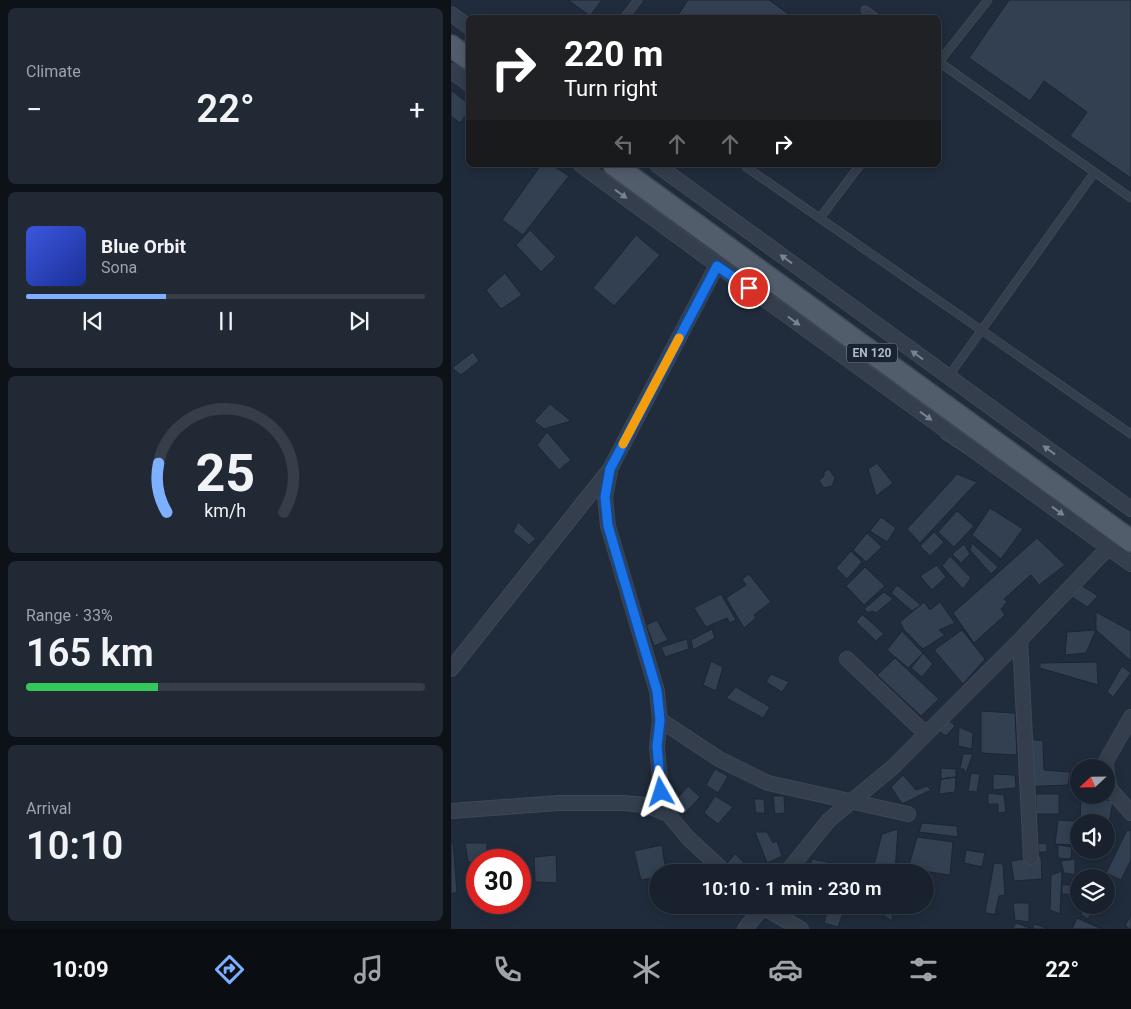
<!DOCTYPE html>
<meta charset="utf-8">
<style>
body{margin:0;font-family:Roboto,sans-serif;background:#212935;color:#f1f3f6;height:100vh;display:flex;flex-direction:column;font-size:19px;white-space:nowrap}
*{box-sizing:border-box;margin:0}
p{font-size:16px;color:#9fa3aa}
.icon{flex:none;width:28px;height:28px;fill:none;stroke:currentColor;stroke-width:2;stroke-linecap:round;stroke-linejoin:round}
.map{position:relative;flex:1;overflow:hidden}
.details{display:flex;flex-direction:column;gap:8px;padding:8px;background:#0d1219;width:451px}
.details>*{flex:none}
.guide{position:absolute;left:15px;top:15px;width:475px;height:152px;border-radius:8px;box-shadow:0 2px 12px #0003,0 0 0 1px #363e49;background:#202124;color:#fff;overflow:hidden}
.needle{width:32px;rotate:248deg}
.tools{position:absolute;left:619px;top:759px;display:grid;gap:10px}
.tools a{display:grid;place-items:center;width:45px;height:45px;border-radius:50%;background:#18212d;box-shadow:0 2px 12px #0003,0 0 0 1px #363e49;font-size:25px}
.speed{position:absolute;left:15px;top:849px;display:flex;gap:10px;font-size:25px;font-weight:700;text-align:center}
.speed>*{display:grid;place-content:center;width:65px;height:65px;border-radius:50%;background:#18212d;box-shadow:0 2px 12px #0003,0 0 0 1px #363e49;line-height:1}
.speed .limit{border:8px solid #d22;background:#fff;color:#111}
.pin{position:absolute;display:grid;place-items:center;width:42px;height:42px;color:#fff;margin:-21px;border:2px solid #fff;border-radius:50%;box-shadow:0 1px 5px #0007}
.me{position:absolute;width:55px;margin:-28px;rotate:354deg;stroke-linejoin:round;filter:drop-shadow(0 0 4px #0008)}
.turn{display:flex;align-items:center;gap:18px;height:105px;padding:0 15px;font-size:22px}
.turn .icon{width:65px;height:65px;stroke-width:2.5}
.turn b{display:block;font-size:35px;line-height:42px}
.lanes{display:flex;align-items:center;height:48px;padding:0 15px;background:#0003;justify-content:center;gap:25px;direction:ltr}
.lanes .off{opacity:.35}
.big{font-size:38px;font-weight:600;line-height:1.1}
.details .tile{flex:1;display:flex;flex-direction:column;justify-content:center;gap:8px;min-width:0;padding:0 18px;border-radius:8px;background:#212935}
.details .dial{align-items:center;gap:0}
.dial svg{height:130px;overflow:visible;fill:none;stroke:#363e49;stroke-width:7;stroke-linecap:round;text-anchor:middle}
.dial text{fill:#f1f3f6;stroke:none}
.song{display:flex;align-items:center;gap:15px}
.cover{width:60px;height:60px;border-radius:8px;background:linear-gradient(135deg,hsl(230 70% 55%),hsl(230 70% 35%))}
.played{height:5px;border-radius:2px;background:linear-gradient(90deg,#7db0ff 35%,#363e49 35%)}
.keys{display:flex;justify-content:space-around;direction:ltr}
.heat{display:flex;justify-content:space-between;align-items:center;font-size:28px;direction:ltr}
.charge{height:8px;border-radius:4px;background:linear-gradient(90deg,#34c759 33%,#363e49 0)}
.trip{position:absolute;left:198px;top:864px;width:285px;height:50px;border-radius:25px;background:#18212d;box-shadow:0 2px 12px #0003,0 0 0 1px #363e49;font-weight:600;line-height:50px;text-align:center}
.dock{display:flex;height:80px;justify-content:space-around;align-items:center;background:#0a0d12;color:#9fa3aa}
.dock .icon{width:35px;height:35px}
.dock .current{color:#7db0ff}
.dock b{font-size:22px;color:#f1f3f6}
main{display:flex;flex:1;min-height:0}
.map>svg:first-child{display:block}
.building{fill:#324052;stroke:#1c2532}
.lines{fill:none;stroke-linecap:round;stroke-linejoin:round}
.lane-casing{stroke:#3e4755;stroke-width:9}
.street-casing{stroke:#3e4755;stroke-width:16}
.primary-casing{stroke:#3e4755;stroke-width:24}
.lane{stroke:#343e4c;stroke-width:7}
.street{stroke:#343e4c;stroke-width:14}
.primary{stroke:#525d6c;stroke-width:21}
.oneway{fill:#788290}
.route-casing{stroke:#114b97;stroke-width:12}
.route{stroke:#1a73e8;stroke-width:9}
.slow{stroke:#f59e0b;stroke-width:9}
.labels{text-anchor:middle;stroke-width:5;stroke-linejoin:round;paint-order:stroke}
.shield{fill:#1a2330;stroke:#828c9a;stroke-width:1}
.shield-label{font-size:12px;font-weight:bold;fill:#afb9c8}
</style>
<main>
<section class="details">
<div class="tile"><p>Climate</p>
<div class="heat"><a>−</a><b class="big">22°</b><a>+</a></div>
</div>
<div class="tile">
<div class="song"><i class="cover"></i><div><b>Blue Orbit</b><p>Sona</p></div></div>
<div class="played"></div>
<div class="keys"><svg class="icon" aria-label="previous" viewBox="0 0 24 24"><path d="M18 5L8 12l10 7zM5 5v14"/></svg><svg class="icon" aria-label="pause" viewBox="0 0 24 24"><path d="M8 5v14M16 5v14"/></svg><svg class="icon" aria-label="next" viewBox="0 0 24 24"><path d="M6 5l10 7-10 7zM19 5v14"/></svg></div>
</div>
<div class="tile dial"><svg viewBox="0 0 100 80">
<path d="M14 69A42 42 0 1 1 86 69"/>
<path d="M14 69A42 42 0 0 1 9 39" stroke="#7db0ff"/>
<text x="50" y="56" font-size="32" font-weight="700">25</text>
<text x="50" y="72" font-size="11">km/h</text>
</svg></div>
<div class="tile"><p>Range · 33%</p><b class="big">165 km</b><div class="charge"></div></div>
<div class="tile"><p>Arrival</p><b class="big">10:10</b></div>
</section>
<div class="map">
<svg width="680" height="929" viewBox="0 0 680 929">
<rect width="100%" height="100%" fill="#202c3c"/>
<path class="building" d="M 117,0 L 151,0 L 139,16 Z
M 237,0 L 318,0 L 343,18 L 225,18 Z
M 558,0 L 680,0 L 680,178 L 619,136 L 636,112 L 593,81 L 579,101 L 518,58 Z
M 0,90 L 18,104 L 18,111 L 9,123 L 0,116 Z
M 90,165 L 101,165 L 118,176 L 72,235 L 51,220 Z
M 79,230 L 105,257 L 90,272 L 65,245 Z
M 185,235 L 209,255 L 163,306 L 142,288 Z
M 54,273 L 71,295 L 50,309 L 35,290 Z
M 22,352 L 28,361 L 10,375 L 1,368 Z
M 99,404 L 120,421 L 93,429 L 83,421 Z
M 96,432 L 120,460 L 108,470 L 86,445 Z
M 492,432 L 520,451 L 514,455 L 488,438 Z
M 426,463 L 442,483 L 425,496 L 417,469 Z
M 378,469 L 384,478 L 381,486 L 373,488 L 368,481 L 373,476 L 373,472 Z
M 506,474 L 526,482 L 469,543 L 456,529 Z
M 539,508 L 572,529 L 550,559 L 521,535 Z
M 506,511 L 523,526 L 503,547 L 487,532 Z
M 430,517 L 445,528 L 436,542 L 419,531 Z
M 67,522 L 85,539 L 78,545 L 62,532 Z
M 483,532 L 493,542 L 479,556 L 469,546 Z
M 416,533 L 431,547 L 415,562 L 402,550 Z
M 586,538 L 614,565 L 588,585 L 580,575 L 553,599 L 556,602 L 550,609 L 554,615 L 523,643 L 502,613 Z
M 521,543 L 547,567 L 540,574 L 519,550 Z
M 513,544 L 519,554 L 510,563 L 501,554 Z
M 400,551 L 411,562 L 396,579 L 385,568 Z
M 499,556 L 520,578 L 512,589 L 491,566 Z
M 486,565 L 495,577 L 481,590 L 469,576 Z
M 414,567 L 434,586 L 413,605 L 395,586 Z
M 298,574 L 320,602 L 303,615 L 305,618 L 293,628 L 275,598 L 295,585 L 291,579 Z
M 446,585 L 470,605 L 461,611 L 440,593 Z
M 630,585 L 647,596 L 636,607 L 621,597 Z
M 433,592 L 442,599 L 425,613 L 421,611 L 417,613 L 413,609 Z
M 270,594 L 285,620 L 279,623 L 276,618 L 255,627 L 243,608 Z
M 473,602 L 479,610 L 489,602 L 504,623 L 488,630 L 494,635 L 472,649 L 453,630 L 449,622 Z
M 645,612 L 680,631 L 680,661 L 645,630 Z
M 411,614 L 433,634 L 425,641 L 405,622 Z
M 206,620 L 217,640 L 203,646 L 195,625 Z
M 261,629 L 264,638 L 242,650 L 240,640 Z
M 511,630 L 534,659 L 512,684 L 483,650 Z
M 645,630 L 635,653 L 614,655 L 616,632 Z
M 451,631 L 472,653 L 457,668 L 436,650 Z
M 236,639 L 238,649 L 214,657 L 210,647 Z
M 472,653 L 482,664 L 471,677 L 460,668 Z
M 444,658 L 488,699 L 470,716 L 426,675 Z
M 260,661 L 272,667 L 265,691 L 252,685 Z
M 646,662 L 647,685 L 589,668 L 589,663 Z
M 671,666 L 680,673 L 662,697 L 656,692 Z
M 320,674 L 338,682 L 331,692 L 315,682 Z
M 285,687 L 319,707 L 312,718 L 275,698 Z
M 530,711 L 564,713 L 566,755 L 530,753 Z
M 498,720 L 504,726 L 495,736 L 488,731 Z
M 508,727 L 522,733 L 521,749 L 507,746 Z
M 571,738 L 592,741 L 593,770 L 619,772 L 617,785 L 570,787 Z
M 512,754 L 522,754 L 514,775 L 513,769 L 509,769 Z
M 490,768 L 505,769 L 505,777 L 490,779 Z
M 264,769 L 277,776 L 267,793 L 255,785 Z
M 520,773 L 529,774 L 526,792 L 517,791 Z
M 542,774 L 564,775 L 565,788 L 542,790 Z
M 452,775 L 465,790 L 476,786 L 480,790 L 451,804 L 440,787 Z
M 505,777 L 504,792 L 488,794 L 490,779 Z
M 237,786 L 249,797 L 234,813 L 222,803 Z
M 537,793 L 553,795 L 555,812 L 547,813 L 547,804 L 537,804 Z
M 585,794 L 608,794 L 608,814 L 585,814 Z
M 630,795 L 639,795 L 644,798 L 662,801 L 656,834 L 655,822 L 629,822 Z
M 264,796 L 282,807 L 267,824 L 253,813 Z
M 322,796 L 333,796 L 334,813 L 324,814 Z
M 303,799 L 313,799 L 314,813 L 305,813 Z
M 607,820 L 624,821 L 623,845 L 604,844 Z
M 471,823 L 506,826 L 507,837 L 468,832 Z
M 447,829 L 444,872 L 421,872 L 431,834 Z
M 676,830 L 680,831 L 680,860 L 670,880 L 655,873 Z
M 304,832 L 316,832 L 322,843 L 326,841 L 331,856 L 316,863 Z
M 466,837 L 502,842 L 499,875 L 457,869 Z
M 0,842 L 2,842 L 6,892 L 0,894 Z
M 14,843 L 36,843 L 36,860 L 26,860 L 26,863 L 17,862 Z
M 587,843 L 596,844 L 596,852 L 588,852 Z
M 211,845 L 215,872 L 206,872 L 206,877 L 190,880 L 183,851 Z
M 607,845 L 621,847 L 620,859 L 607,858 Z
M 515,850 L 534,853 L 531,867 L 513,863 Z
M 284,854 L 301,871 L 286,872 L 276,863 Z
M 105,855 L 106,883 L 84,882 L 83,857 Z
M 590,856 L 591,879 L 563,881 L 560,861 Z
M 361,859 L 396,866 L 393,872 L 356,872 Z
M 624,859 L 624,875 L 613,873 L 610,861 Z
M 543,863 L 552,864 L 554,895 L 548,896 L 544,914 L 548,915 L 534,913 Z
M 611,871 L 609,914 L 599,910 L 600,875 Z
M 611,885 L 626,885 L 623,895 L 611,894 Z
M 562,903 L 578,903 L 578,922 L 564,920 Z
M 328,905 L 345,905 L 344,910 Z
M 378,905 L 395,905 L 387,927 L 373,923 Z
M 418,905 L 442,905 L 441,921 Z
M 632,905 L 645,905 L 637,919 L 630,915 Z
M 680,915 L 680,929 L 679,929 L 674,926 Z
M 626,918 L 651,929 L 621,929 Z
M 565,923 L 580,928 L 561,929 Z
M 583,924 L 598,929 L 582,929 Z"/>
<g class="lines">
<g class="lane-casing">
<path id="lane" d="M 414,10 L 425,18
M 173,18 L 187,0
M 488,62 L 680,198
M 488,62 L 537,0
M 295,167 L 680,434
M 369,218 L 409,165
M 497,377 L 643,173"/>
</g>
<g class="street-casing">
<path id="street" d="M 0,14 L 18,27
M 0,71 L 18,84
M 130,165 L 266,265 L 680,564
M 206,165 L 680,509
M 159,472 L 154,497 L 157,526 L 206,691 L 209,720 L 206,746 L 210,792 L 217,814 L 237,838 L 274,872
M 569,640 L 580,857
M 396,659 L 475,734
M 0,669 L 159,469 L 266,265
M 209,720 L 268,759 L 317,783 L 457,814
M 655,768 L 654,763 L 680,717
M 655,768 L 659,789 L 680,813
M 0,811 L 108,803 L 173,803 L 195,805 L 217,814
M 336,872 L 378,820 L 442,767 L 569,640 L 657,548
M 308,905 L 350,929
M 294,929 L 313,905"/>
</g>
<g class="primary-casing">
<path id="primary" d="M 0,46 L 18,59
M 163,165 L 680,541"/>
</g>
<use href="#lane" class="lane"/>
<use href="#street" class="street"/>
<use href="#primary" class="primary"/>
</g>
<defs><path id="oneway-solid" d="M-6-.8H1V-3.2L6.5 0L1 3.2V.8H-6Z" transform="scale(1.25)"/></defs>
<g class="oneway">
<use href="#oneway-solid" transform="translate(170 194) rotate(36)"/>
<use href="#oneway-solid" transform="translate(335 259) rotate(-144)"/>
<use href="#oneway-solid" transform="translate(343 321) rotate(36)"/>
<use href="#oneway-solid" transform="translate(466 355) rotate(-144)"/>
<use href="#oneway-solid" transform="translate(475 416) rotate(36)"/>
<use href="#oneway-solid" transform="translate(598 450) rotate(-144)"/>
<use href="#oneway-solid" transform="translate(607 511) rotate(36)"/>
</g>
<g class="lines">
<g class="route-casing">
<path id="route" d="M 210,792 L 206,746 L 209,720 L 206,691 L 157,526 L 154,497 L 159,469 L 266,266 L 298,288"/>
</g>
<use href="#route" class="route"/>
<path class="slow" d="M 172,444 L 228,338"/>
</g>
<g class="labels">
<rect class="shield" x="396" y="343.5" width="50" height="19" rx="4"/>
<g class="shield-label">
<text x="421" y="357">EN 120</text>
</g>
</g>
</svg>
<div class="tools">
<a><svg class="needle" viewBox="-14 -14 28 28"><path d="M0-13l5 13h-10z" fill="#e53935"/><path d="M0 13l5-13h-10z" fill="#9fa3aa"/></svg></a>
<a><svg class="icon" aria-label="sound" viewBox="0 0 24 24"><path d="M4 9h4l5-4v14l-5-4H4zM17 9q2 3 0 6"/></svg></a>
<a><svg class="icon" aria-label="layers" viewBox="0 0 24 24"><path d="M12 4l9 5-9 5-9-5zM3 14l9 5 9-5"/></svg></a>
</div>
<div class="speed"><div class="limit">30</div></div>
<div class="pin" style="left:298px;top:288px;background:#d93025"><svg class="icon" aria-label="arrive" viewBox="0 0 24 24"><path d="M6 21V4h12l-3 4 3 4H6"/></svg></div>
<svg class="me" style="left:210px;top:792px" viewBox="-20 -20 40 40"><path d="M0-17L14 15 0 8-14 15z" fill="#1a73e8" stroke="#fff" stroke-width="4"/></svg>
<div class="trip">10:10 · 1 min · 230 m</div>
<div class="guide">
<div class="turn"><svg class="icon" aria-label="right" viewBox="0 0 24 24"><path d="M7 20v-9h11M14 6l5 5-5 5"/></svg><div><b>220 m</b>Turn right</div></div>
<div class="lanes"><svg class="icon off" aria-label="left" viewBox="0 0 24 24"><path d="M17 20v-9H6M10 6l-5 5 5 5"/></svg><svg class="icon off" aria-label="ahead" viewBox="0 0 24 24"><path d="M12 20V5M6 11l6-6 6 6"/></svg><svg class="icon off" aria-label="ahead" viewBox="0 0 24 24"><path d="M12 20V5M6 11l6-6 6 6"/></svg><svg class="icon" aria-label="right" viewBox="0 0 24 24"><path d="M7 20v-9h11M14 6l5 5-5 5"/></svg></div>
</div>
</div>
</main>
<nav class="dock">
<b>10:09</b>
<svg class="icon current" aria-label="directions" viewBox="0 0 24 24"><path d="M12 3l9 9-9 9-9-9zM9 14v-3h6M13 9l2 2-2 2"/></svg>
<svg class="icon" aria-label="music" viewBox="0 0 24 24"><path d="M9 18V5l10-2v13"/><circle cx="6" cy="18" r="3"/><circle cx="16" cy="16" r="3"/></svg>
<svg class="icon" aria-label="phone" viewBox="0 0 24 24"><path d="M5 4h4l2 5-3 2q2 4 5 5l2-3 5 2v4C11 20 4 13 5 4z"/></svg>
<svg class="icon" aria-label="climate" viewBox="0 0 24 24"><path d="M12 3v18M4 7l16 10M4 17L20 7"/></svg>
<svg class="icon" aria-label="car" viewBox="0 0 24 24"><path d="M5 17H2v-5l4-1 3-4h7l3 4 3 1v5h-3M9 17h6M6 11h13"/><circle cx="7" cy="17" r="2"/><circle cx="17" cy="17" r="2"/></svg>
<svg class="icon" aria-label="filters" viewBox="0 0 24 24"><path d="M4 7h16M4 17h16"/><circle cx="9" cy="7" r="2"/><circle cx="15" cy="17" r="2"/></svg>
<b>22°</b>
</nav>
